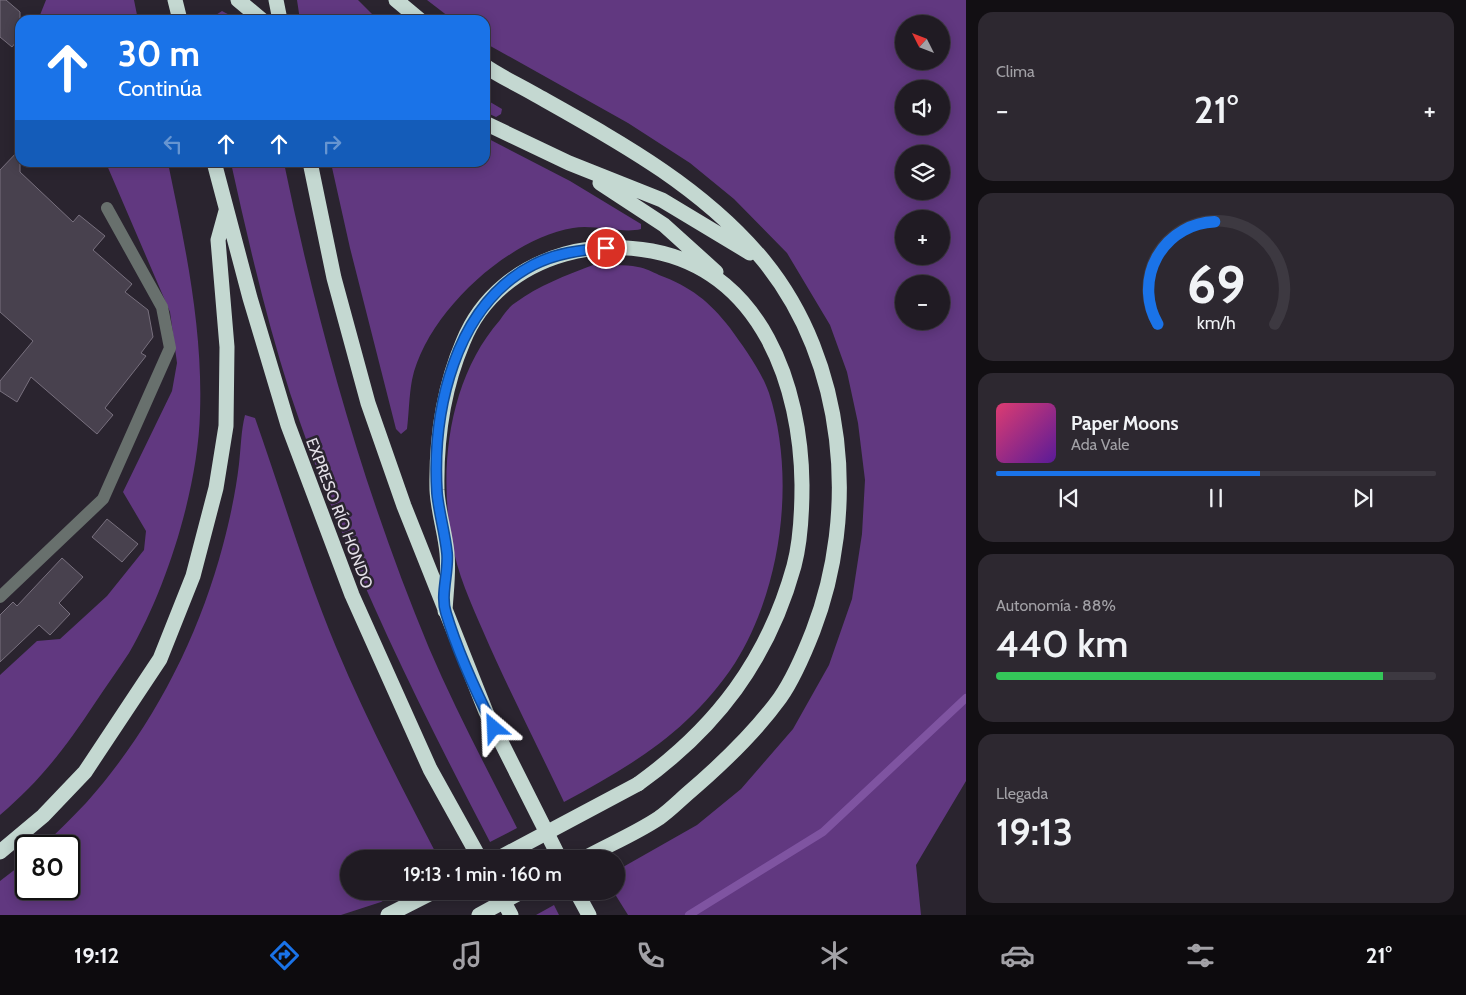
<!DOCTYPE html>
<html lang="es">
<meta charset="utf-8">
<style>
body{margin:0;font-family:Cabin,sans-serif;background:#2d2830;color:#f1f3f6;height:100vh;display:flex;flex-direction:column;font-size:19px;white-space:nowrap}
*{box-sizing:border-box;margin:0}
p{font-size:16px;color:#a2a1a6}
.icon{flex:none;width:28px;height:28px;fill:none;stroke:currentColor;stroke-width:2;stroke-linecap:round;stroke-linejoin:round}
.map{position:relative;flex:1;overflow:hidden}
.sheet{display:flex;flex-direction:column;gap:12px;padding:12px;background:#120f13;width:500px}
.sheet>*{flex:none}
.guide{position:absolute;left:15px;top:15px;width:475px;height:152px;border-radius:15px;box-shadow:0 2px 12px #0003,0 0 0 1px #3d3941;background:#1a73e8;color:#fff;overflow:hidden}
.needle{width:32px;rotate:312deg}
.controls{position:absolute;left:895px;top:15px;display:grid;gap:10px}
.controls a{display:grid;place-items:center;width:55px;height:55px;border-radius:50%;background:#201b23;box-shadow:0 2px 12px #0003,0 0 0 1px #3d3941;font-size:25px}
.speed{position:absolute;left:15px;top:835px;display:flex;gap:10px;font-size:25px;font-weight:700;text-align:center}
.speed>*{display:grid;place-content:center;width:65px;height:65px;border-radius:50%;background:#201b23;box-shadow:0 2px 12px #0003,0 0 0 1px #3d3941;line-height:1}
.speed .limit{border:2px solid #111;border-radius:8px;background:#fff;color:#111}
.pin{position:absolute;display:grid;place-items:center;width:42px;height:42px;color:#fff;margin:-21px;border:2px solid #fff;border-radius:50%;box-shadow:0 1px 5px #0007}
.me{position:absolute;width:55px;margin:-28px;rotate:334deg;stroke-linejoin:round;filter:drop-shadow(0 0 4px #0008)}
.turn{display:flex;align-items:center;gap:18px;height:105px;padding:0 20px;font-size:22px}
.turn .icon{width:65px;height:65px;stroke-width:2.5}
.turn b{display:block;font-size:35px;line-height:42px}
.lanes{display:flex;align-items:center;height:48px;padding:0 20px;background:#0003;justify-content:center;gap:25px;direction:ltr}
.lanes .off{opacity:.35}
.big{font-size:38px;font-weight:600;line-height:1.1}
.sheet .card{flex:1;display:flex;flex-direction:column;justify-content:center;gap:8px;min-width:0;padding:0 18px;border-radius:15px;background:#2d2830}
.sheet .dial{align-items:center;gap:0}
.dial svg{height:130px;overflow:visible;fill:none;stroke:#3d3941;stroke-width:7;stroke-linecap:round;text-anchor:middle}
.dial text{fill:#f1f3f6;stroke:none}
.song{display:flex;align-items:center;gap:15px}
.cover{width:60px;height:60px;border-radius:8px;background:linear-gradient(135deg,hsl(340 70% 55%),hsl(270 70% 35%))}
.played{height:5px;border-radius:2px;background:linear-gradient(90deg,#1a73e8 60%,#3d3941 60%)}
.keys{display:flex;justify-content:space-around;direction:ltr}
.heat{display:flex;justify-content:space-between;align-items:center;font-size:28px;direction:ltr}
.charge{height:8px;border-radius:4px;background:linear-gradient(90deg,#34c759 88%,#3d3941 0)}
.trip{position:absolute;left:340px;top:850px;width:285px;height:50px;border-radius:25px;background:#201b23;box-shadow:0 2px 12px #0003,0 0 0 1px #3d3941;font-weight:600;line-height:50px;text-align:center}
.menu{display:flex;height:80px;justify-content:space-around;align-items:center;background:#0d0b0e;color:#a2a1a6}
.menu .icon{width:35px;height:35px}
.menu .current{color:#1a73e8}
.menu b{font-size:22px;color:#f1f3f6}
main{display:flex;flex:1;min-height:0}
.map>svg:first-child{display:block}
.green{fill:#613880;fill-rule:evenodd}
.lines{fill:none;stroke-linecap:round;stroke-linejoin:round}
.stream{stroke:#7f54a1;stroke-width:8}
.building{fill:#48414e;stroke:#78707e}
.minor{stroke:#68706d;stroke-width:12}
.highway{stroke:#c4d8d1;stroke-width:15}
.highway-bridge{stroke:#c4d8d1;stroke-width:15}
.route-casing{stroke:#114b97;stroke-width:12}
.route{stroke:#1a73e8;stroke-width:9}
.labels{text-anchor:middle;stroke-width:5;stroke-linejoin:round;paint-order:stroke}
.street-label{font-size:16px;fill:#e4e0e8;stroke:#2a242f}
</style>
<main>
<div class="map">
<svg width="966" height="915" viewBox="0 0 966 915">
<rect width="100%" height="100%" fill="#2a242f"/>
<path class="green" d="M 46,0 L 134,0 L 138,20 L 38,20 Z
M 297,0 L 358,0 L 378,20 L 300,20 Z
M 427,0 L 966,0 L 966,781 L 916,865 L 921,915 L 628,915 L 613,891 L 616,891 L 616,871 L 697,825 L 741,789 L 793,729 L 829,665 L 852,599 L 862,534 L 865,480 L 858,423 L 847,372 L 830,325 L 787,253 L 734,199 L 690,163 L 628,123 L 485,43 L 485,20 L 453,20 ZM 904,24 L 941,24 L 941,61 L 904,61 ZM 904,89 L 941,89 L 941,126 L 904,126 ZM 904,154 L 941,154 L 941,191 L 904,191 ZM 904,219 L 941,219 L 941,256 L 904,256 ZM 904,284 L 941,284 L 941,321 L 904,321 Z
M 222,11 L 239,20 L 208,20 Z
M 485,99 L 502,109 L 501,114 L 496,117 L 485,112 Z
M 485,137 L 570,181 L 641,224 L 641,229 C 623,234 594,224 573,228 C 507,239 426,314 412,380 C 409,396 409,413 407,429 L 401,434 L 396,429 L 350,248 L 331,163 L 485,162 Z
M 106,163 L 168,163 C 185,245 203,328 200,413 C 198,488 167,588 129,653 C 118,670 106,686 95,703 C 66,747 41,780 0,815 L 0,675 L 37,641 L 60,639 L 107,596 L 144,550 L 146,531 L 123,492 L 172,391 L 177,363 L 170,312 Z
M 231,163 L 284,163 C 318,328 364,492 429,648 C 455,709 487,769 517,828 L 490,842 C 414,697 342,550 290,393 C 266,318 248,240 231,163 Z
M 593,265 C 607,266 624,264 638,267 C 645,268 653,272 659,275 C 691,287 709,301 730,328 C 743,346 762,372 769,393 C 796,477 782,588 735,663 C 691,730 633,765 564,802 C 537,745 508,689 483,631 C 471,603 457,573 452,542 C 438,468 449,378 500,320 C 504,314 509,307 515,303 C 539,285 565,276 593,265 Z
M 245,415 L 255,418 C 282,495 305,572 336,647 C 366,719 403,790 439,859 L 349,859 L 349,891 L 400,891 L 381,902 L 341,915 L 0,915 L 0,881 L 26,861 L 26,889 L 69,889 L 69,846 L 43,846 C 57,832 72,818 86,803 C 151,730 198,640 223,545 C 230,519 236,490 239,464 C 241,447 241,431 245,415 Z
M 554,905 L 559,915 L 536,915 Z"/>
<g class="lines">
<path class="stream" d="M 689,915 L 823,832 L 966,698"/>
</g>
<path class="building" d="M 0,0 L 6,0 L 20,12 L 20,37 L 12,47 L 0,37 Z
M 20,149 L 20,172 L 73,222 L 79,215 L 105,236 L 93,250 L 132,284 L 125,292 L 148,310 L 153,337 L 141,353 L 146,356 L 105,408 L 113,415 L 97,434 L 31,377 L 17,402 L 0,391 L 0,381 L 33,341 L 0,312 L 0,170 Z
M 107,519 L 138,544 L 122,562 L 92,537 Z
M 62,558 L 83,577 L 59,603 L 70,614 L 50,635 L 39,625 L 0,662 L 0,615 L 13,602 L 17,606 Z"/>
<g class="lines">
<path class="minor" d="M 0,597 L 103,499 L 170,348 L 162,307 L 107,208"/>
<path class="highway" d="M 175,0 L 180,20
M 238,0 L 262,20
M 276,0 L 280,20
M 396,0 L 420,20
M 485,66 C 501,77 519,85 536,95 C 618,141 703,187 764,261 C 846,362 859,512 813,631 C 804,654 794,678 780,698 C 754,734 721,765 687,794 C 678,802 669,811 659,818 C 635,834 608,845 583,859
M 485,123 L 569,163 L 662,200 L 750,253
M 214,162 L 250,298 L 288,425 L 352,595 L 430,769 L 480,859
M 310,162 L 334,278 L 368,403 L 404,506 L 486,712 L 560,859
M 600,183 L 664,225 L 716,272
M 445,611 C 446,592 449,572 447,553 C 445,532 438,511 437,490 C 436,439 443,389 463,342 C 481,297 519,267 565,254 C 593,246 623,246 652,251 C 762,272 801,386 802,485 C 802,512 801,540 794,566 C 768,660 716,728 638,784
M 0,852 L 43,816 L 85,772 L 160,659 L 193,576 L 216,488 L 226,426 L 227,347 L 218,240 L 226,211
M 498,891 L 511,915
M 576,891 L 589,915
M 388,915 L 435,891"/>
<path class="highway-bridge" d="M 497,859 L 638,784
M 479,915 L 523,891"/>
</g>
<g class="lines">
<g class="route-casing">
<path id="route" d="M 494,728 C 477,694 457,650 446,613 C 440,595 449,572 447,553 C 445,533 439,513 437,493 C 432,412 454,306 533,265 C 556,253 581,250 606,248"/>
</g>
<use href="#route" class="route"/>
</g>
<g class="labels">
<g class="street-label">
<text transform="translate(340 513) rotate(69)" y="6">EXPRESO RÍO HONDO</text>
</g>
</g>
</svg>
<div class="controls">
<a><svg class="needle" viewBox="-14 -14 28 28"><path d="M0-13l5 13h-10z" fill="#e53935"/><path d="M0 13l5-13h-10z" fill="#a2a1a6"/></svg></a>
<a><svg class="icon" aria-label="sound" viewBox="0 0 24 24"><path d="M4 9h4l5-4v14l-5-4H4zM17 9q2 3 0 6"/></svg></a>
<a><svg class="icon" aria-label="layers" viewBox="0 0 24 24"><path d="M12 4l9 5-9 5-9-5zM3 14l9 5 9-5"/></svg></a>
<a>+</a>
<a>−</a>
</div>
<div class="speed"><div class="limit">80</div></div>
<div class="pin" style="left:606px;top:248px;background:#d93025"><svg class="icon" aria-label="arrive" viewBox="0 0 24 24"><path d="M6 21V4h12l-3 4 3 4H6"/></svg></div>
<svg class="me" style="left:494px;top:728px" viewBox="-20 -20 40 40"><path d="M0-17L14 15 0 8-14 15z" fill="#1a73e8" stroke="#fff" stroke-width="4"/></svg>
<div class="trip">19:13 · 1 min · 160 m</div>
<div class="guide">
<div class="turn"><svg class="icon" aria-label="ahead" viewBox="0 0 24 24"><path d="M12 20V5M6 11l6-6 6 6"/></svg><div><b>30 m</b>Continúa</div></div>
<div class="lanes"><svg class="icon off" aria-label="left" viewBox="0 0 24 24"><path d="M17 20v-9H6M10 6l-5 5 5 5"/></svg><svg class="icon" aria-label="ahead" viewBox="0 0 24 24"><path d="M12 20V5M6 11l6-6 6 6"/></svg><svg class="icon" aria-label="ahead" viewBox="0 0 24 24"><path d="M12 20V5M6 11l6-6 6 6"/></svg><svg class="icon off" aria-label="right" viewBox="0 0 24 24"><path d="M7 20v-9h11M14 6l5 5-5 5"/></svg></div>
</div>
</div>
<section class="sheet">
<div class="card"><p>Clima</p>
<div class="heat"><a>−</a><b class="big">21°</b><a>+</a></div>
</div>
<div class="card dial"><svg viewBox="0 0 100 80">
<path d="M14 69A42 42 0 1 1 86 69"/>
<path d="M14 69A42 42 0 0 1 49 6" stroke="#1a73e8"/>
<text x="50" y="56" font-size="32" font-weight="700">69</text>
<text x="50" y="72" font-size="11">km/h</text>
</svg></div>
<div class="card">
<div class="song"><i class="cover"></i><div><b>Paper Moons</b><p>Ada Vale</p></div></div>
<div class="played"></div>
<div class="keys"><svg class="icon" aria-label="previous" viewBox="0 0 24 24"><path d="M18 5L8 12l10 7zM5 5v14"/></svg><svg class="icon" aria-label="pause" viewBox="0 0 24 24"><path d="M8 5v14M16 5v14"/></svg><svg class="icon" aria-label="next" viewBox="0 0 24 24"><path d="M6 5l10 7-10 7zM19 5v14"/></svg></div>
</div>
<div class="card"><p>Autonomía · 88%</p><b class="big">440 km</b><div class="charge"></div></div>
<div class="card"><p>Llegada</p><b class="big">19:13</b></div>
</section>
</main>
<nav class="menu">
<b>19:12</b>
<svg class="icon current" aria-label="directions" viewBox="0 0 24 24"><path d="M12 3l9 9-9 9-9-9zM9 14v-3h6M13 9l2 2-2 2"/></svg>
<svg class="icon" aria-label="music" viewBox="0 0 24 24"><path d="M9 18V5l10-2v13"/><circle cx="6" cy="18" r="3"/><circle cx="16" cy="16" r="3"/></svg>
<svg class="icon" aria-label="phone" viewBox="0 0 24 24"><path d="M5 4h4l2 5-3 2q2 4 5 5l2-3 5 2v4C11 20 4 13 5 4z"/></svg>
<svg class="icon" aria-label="climate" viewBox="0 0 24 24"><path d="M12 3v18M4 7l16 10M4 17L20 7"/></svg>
<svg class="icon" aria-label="car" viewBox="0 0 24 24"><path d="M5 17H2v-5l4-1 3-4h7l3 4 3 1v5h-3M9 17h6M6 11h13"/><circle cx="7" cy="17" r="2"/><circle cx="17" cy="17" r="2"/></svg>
<svg class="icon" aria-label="filters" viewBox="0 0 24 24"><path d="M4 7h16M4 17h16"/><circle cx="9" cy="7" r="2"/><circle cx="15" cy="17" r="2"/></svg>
<b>21°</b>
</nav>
